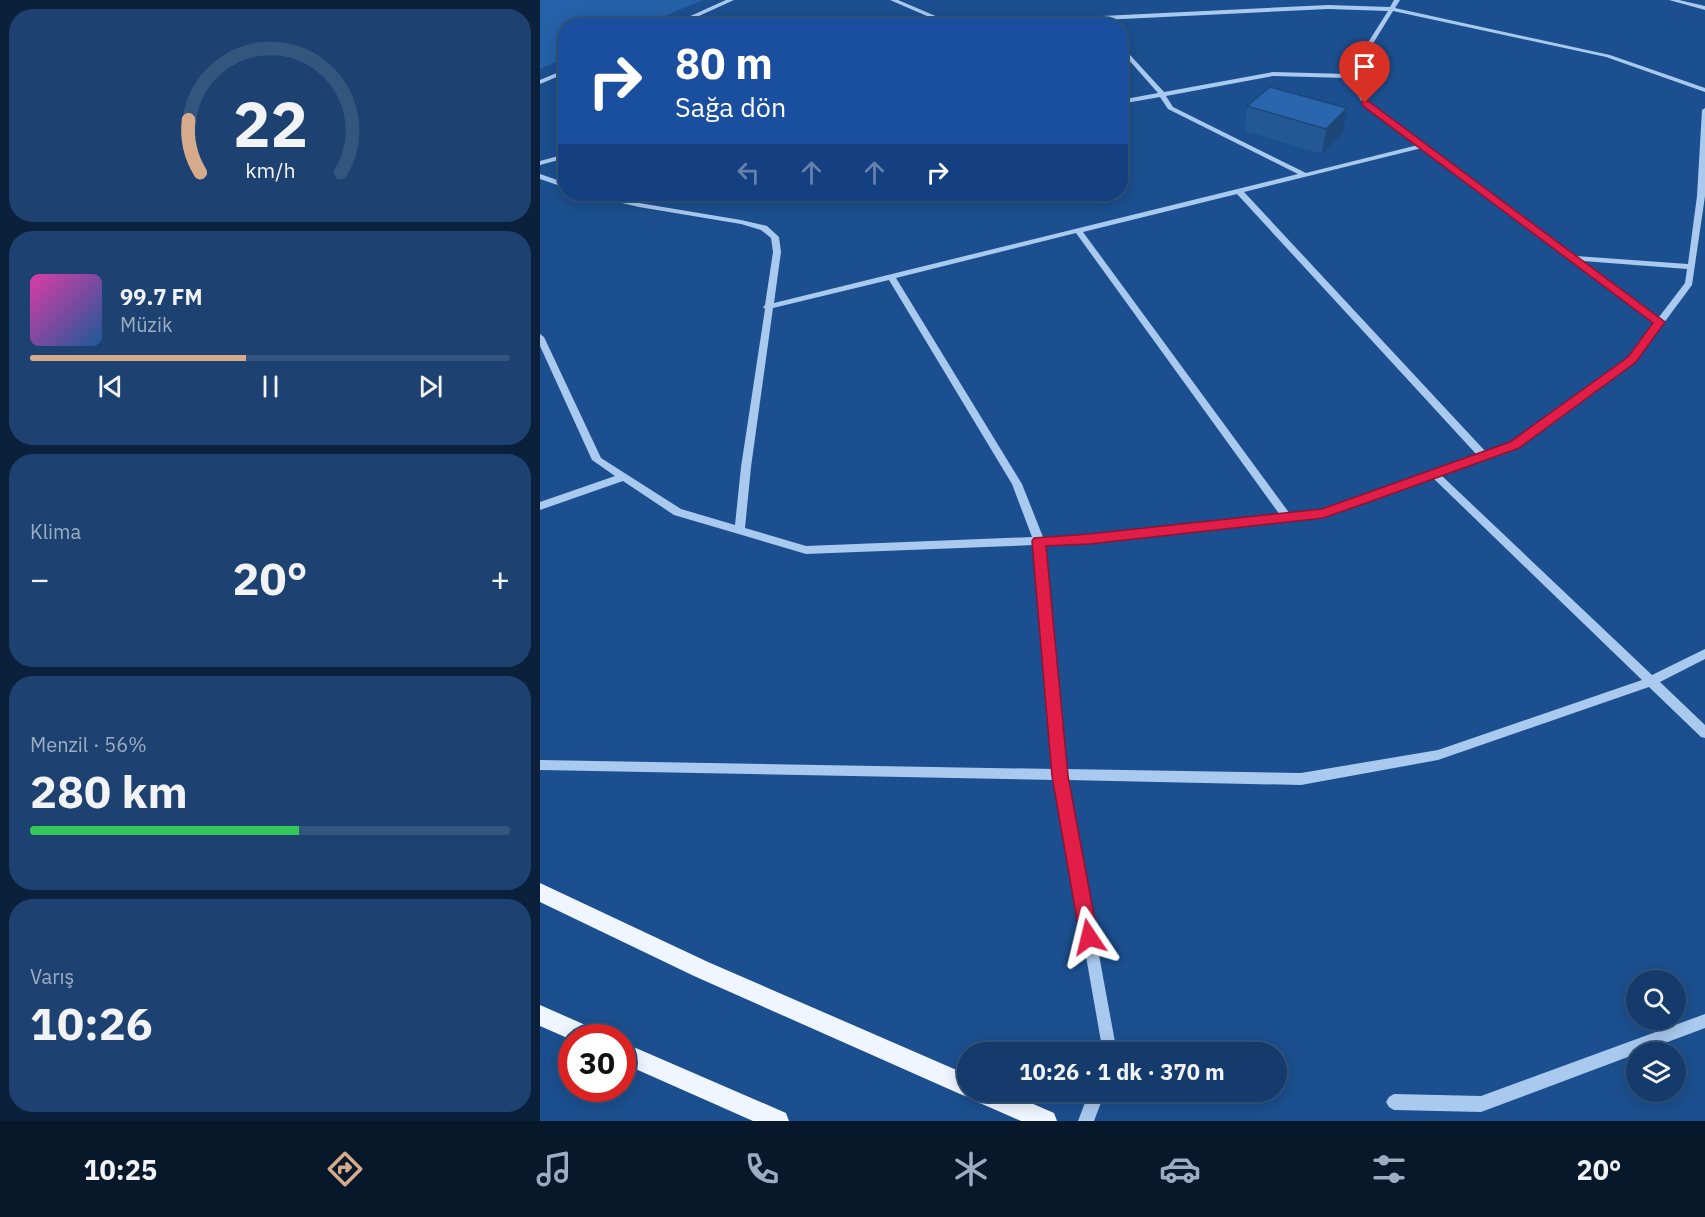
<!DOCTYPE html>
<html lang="tr">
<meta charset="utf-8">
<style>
body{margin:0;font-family:"IBM Plex Sans",sans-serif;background:#1d4271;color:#f1f3f6;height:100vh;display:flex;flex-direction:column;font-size:22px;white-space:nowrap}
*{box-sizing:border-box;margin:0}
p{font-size:20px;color:#9dadc1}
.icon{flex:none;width:33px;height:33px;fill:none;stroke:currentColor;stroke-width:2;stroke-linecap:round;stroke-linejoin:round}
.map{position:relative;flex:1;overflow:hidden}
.details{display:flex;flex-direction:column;gap:9px;padding:9px;background:#0b203b;width:540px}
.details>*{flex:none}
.top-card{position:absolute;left:18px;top:18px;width:570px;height:183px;border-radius:24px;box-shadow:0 3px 15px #0003,0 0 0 2px #33557e;background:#1a4fa0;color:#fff;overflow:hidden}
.buttons{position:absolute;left:1086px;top:970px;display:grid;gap:12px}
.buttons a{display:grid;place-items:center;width:60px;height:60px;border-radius:50%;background:#143b6b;box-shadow:0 3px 15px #0003,0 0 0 2px #33557e;font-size:30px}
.speed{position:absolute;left:18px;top:1024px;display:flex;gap:12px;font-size:30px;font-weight:700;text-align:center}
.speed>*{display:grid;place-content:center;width:78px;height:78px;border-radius:50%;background:#143b6b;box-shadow:0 3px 15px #0003,0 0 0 2px #33557e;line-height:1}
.speed .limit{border:9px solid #d22;background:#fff;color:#111}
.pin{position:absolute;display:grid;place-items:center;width:51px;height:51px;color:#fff;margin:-62px -26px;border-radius:50% 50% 50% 0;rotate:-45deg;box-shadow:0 0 6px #0007}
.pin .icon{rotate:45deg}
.me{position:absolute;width:66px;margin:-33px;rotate:350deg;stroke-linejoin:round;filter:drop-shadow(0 0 4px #0008)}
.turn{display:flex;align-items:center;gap:21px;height:126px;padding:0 18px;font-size:27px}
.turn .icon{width:78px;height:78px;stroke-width:2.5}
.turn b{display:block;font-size:42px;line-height:51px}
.lanes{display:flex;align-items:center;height:57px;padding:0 18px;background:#0003;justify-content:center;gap:30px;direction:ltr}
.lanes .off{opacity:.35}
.big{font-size:45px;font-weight:700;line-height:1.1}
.details .widget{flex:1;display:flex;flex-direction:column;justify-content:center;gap:9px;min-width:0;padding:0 21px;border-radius:24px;background:#1d4271}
.details .dial{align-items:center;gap:0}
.dial svg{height:156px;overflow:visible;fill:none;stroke:#33557e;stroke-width:7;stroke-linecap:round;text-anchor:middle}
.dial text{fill:#f1f3f6;stroke:none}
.song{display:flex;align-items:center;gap:18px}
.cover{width:72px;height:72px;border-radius:9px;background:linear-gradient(135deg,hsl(320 70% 55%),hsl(210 70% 35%))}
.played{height:6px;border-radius:3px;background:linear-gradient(90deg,#d6ab8b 45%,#33557e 45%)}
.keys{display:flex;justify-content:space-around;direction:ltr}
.heat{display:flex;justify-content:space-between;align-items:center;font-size:33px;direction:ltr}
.charge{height:9px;border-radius:4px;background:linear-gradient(90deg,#34c759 56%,#33557e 0)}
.trip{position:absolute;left:417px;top:1042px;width:330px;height:60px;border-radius:30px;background:#143b6b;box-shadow:0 3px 15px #0003,0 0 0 2px #33557e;font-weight:700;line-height:60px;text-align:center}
.menu{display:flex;height:96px;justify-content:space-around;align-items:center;background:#08182b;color:#9dadc1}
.menu .icon{width:42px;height:42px}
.menu .on{color:#d6ab8b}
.menu b{font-size:27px;color:#f1f3f6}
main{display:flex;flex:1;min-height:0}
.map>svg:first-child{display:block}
.green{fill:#2461a8}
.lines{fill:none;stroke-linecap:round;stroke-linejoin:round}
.minor{fill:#a9c9ee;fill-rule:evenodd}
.major{fill:#f0f6ff;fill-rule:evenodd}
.wall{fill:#245895}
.shaded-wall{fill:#1d4779}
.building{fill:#2a66ad;stroke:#1d4779;stroke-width:1.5}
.route{fill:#e11d48;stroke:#92132f;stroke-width:1.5}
</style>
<main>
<section class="details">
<div class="widget dial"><svg viewBox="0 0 100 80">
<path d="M14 69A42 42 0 1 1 86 69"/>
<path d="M14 69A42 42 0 0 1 8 42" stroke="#d6ab8b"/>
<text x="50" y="56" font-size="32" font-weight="700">22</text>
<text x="50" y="72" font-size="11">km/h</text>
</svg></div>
<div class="widget">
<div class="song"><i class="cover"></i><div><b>99.7 FM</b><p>Müzik</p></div></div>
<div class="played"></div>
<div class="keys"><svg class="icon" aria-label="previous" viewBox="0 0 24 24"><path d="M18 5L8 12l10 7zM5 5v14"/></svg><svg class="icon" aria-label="pause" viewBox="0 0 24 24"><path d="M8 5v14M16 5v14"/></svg><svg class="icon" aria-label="next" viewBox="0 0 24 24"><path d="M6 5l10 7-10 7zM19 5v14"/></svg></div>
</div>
<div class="widget"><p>Klima</p>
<div class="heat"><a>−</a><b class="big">20°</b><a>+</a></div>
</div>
<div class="widget"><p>Menzil · 56%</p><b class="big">280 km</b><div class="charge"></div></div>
<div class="widget"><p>Varış</p><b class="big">10:26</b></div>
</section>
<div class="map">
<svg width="1165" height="1121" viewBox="0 0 1165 1121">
<rect width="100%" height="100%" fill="#1b4f8f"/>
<path class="green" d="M 0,0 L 163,0 L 103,25 L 26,26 L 25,58 L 0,69 Z"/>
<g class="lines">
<path class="minor" d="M 186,0 L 194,0 L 137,26 L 128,26 Z
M 350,0 L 358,0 L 419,26 L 410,26 Z
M 854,0 L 860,0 L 855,8 L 1070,55 L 1165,88 L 1165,92 L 1066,57 L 853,11 L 813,76 L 828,102 L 1036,256 L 1148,264 L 1157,196 L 1162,110 L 1165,108 L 1165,196 L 1152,285 L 1095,362 L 978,447 L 901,475 L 1112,675 L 1165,649 L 1165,659 L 1120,682 L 1165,725 L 1165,738 L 1161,737 L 1109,687 L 898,760 L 761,785 L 527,780 L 577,1053 L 563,1053 L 515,780 L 0,770 L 0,760 L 513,769 L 494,545 L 266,554 L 134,515 L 83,481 L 0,510 L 0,502 L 75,476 L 52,460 L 0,346 L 0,334 L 4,337 L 61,458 L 141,509 L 195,525 L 201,467 L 225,309 L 223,307 L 225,305 L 233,252 L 231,238 L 221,230 L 201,224 L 99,207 L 52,196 L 52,194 L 62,194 L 99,203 L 201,220 L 227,226 L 239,237 L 241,252 L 234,303 L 758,174 L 628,109 L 620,97 L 580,104 L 580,100 L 618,93 L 580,50 L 580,44 L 624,92 L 733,72 L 808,74 L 848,11 L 788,9 L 541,21 L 502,26 L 482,25 L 541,17 L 788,5 L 850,7 ZM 733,76 L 808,78 L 823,104 L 878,145 L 766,173 L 633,107 L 626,96 ZM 882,148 L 1115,323 L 1089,358 L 972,443 L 946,452 L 704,192 ZM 697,194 L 937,455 L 782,510 L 750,514 L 543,232 ZM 536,233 L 740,515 L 549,535 L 503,537 L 482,484 L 356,278 ZM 1043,261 L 1147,269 L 1145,283 L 1119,317 ZM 349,280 L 472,484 L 492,537 L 266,546 L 205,528 L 211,467 L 233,308 ZM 893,478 L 1102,680 L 898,750 L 761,773 L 526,769 L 505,545 L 549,543 L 783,518 Z
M 1129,0 L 1139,0 L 1165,6 L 1165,10 Z
M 26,69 L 26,73 L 0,84 L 0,80 Z
M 26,154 L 26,158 L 0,165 L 0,161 Z
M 0,174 L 26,183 L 26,188 L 0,179 Z
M 1165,1014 L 1165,1028 L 941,1112 L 854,1110 L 849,1107 L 846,1102 L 849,1097 L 854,1094 L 941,1096 Z
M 549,1092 L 565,1092 L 554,1121 L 538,1121 Z"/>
<path class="major" d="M 0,883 L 168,962 L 428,1075 L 428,1092 L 466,1092 L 514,1113 L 517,1121 L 481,1121 L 433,1100 L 432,1095 L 428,1097 L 420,1094 L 154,976 L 0,902 Z
M 0,1005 L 59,1031 L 62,1038 L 32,1040 L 0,1026 Z
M 82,1042 L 246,1113 L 249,1121 L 213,1121 L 82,1063 Z"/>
</g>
<path class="wall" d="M 707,106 L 803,133 L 782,154 L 705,131 Z"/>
<path class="shaded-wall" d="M 807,108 L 803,133 L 782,154 L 786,129 Z"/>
<path class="building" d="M 730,87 L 807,108 L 786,129 L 707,106 Z"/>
<path class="route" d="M 822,101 L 828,101 L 1125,322 L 1096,362 L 979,448 L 832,501 L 783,518 L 549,544 L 506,546 L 528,776 L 558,937 L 555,944 L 549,946 L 543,944 L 540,937 L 512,776 L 492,541 L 494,538 L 549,534 L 782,509 L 970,442 L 1088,357 L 1113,323 L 822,105 Z"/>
</svg>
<div class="buttons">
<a><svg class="icon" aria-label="search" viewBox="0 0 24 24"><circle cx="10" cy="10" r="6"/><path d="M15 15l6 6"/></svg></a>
<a><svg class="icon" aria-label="layers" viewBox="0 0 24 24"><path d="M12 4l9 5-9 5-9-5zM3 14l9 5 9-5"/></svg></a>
</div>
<div class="speed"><div class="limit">30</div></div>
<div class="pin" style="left:825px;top:103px;background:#d93025"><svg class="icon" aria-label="arrive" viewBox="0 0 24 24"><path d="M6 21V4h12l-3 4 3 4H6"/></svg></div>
<svg class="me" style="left:549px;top:937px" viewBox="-20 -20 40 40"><path d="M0-17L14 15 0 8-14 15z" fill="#e11d48" stroke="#fff" stroke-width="4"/></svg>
<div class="trip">10:26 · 1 dk · 370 m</div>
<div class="top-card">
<div class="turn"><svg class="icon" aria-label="right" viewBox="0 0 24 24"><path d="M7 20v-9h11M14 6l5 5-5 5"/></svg><div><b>80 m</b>Sağa dön</div></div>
<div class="lanes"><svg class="icon off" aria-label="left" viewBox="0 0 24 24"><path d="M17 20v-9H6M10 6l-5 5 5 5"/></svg><svg class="icon off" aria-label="ahead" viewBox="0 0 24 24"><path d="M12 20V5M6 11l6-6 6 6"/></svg><svg class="icon off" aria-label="ahead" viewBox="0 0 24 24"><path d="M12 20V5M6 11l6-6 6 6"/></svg><svg class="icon" aria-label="right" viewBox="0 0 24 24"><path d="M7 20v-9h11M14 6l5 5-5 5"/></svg></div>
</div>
</div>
</main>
<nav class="menu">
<b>10:25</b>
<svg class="icon on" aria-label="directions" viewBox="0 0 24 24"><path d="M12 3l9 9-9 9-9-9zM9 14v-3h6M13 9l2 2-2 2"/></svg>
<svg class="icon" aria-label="music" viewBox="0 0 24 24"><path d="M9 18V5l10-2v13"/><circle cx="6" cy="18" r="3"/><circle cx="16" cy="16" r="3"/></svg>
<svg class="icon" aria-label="phone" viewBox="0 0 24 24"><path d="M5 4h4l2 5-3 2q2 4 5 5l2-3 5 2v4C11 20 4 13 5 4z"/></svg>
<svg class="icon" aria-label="climate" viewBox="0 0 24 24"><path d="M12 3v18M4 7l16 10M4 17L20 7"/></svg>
<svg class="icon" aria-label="car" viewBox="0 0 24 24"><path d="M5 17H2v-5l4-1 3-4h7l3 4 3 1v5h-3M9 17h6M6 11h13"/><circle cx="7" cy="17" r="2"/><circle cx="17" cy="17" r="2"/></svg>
<svg class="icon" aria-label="filters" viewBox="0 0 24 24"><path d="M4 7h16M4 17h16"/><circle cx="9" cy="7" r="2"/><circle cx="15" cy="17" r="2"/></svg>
<b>20°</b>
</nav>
